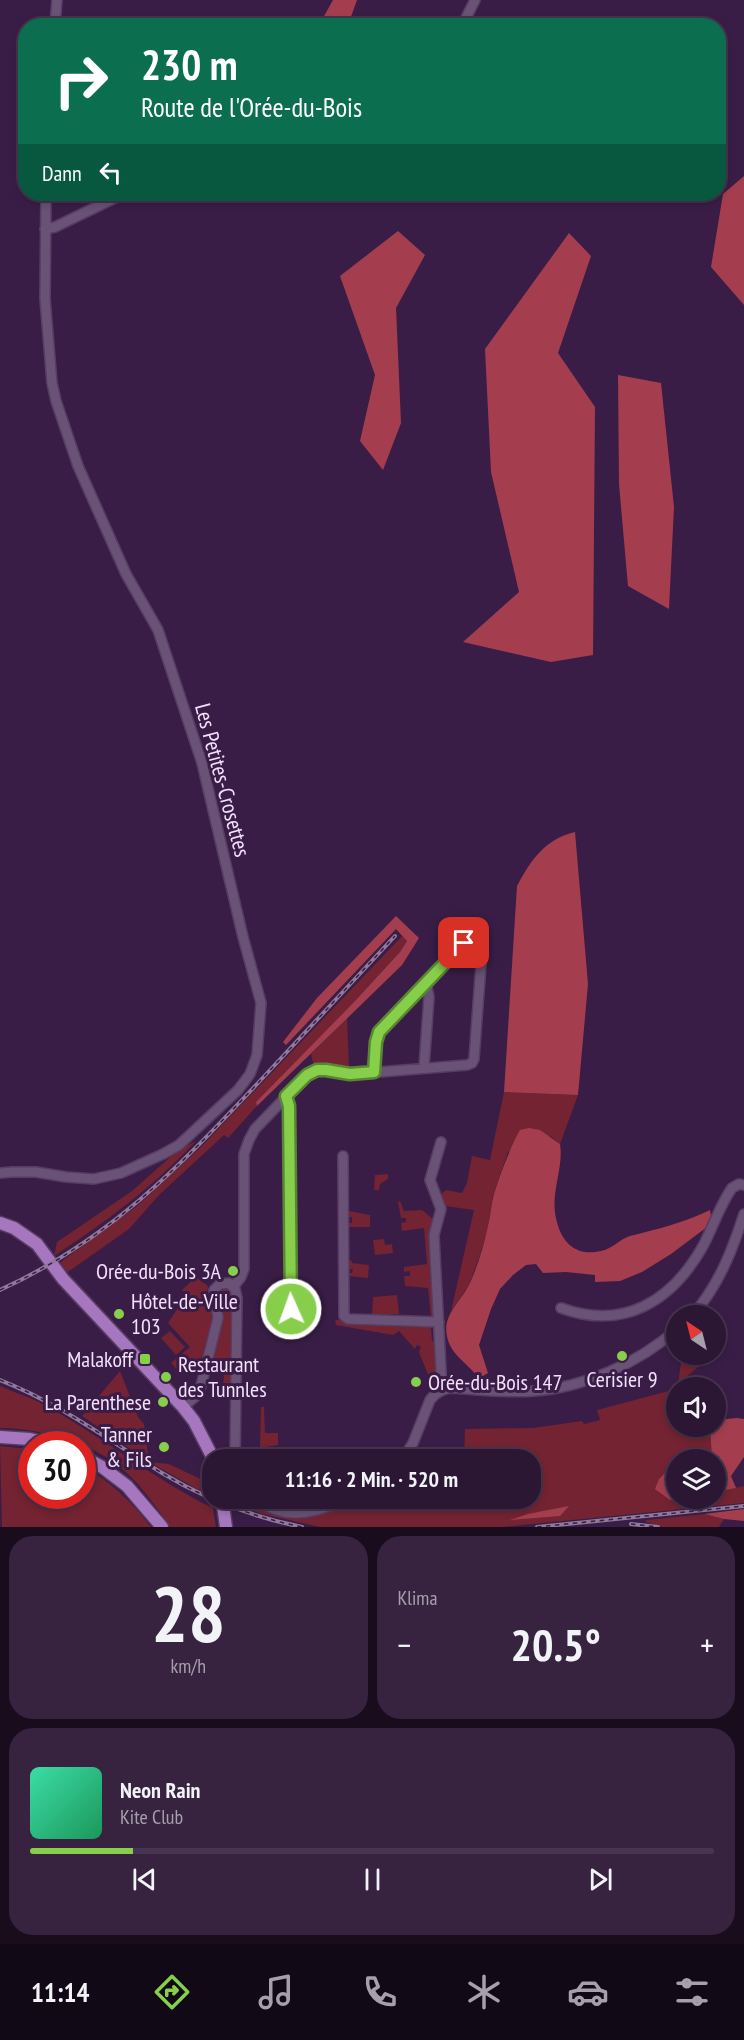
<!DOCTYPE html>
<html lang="de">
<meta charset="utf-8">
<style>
body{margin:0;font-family:"PT Sans Narrow",sans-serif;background:#372340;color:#f1f3f6;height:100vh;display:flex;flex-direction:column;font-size:22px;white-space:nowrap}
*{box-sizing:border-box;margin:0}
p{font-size:20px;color:#a69fac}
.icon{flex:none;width:33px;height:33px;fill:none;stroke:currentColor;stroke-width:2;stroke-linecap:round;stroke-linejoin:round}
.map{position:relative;height:1527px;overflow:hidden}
.panel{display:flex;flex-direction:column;gap:9px;padding:9px;background:#180c1d;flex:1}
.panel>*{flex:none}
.guide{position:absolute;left:18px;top:18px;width:708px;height:183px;border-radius:24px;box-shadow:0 3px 9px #0003,0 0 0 2px #47354f;background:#0b6e4f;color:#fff;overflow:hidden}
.needle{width:39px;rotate:325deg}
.fabs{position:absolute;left:666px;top:1305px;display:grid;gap:12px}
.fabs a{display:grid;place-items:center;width:60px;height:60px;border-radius:50%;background:#2b1634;box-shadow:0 3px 9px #0003,0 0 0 2px #47354f;font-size:30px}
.speed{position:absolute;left:18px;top:1431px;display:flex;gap:12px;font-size:30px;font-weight:700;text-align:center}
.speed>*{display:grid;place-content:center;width:78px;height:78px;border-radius:50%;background:#2b1634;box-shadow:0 3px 9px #0003,0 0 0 2px #47354f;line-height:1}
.speed .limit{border:9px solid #d22;background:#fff;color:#111}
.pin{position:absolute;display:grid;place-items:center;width:51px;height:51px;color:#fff;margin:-26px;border-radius:12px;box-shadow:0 3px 9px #0006}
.me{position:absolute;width:66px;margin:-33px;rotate:358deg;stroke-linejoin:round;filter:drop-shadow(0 0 4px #0008)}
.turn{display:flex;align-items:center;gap:21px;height:126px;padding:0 24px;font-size:27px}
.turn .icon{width:78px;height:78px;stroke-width:2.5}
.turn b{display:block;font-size:42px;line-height:51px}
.then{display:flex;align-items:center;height:57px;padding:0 24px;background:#0003;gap:12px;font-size:22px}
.big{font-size:45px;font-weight:600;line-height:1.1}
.panel .card{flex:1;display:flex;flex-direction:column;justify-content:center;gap:9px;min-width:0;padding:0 21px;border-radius:24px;background:#372340}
.panel .dial{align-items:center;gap:0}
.dial b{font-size:78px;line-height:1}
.song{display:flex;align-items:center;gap:18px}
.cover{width:72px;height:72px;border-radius:9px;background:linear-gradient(135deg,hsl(160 70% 55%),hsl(150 70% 35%))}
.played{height:6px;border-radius:3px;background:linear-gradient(90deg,#87cf4b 15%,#47354f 15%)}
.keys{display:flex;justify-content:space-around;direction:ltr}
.heat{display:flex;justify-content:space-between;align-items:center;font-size:33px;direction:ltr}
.panel .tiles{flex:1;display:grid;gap:9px;grid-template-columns:1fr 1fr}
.card:last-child{grid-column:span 2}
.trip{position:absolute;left:202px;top:1449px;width:339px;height:60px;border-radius:24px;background:#2b1634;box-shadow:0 3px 9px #0003,0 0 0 2px #47354f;font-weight:600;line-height:60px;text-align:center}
.tabs{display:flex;height:96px;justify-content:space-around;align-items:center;background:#110915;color:#a69fac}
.tabs .icon{width:42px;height:42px}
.tabs .active{color:#87cf4b}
.tabs b{font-size:27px;color:#f1f3f6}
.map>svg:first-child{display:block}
.green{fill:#732331}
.forest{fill:#a43e4f}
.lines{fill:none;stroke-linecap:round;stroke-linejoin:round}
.minor-casing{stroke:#573c63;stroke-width:12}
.major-casing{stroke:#573c63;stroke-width:15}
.minor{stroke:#695275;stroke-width:9}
.major{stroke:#a677be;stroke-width:12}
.rail-casing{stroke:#90799b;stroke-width:4}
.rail{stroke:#391d46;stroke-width:1.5;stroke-dasharray:4.5;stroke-linecap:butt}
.route-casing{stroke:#588731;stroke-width:15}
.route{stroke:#87cf4b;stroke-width:10}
.poi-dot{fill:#87cf4b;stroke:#391d46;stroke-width:2}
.labels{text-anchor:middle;stroke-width:6;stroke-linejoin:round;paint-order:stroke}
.street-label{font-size:22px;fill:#f2e1fb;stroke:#391d46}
.poi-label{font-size:22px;fill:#f2e1fb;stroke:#391d46;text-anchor:end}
</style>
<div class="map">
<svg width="744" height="1527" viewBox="0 0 744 1527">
<rect width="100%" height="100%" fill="#391d46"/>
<path class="green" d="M 403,935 L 407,941 L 400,952 L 354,1002 L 256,1102 L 257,1106 L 228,1138 L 224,1135 L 159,1195 L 129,1229 L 65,1274 L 58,1265 L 62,1261 L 137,1206 L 202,1146 Z
M 347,1018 L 349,1066 L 313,1063 L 311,1054 Z
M 504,1092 L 578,1095 L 560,1144 L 550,1136 L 508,1152 L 493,1196 L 489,1225 L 479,1258 L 469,1285 L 451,1311 L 474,1210 L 445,1206 L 440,1195 L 446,1190 L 462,1193 L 467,1183 L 472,1156 L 490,1160 Z
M 196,1141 C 152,1188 107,1221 54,1256 L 57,1242 L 132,1191 L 177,1151 Z
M 388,1174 L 388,1179 L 380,1184 L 379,1190 L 374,1190 L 375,1175 Z
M 400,1201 L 404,1211 L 422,1210 L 433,1219 L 432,1229 L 437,1318 L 431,1318 L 428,1288 L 405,1286 L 404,1276 L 410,1276 L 410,1271 L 404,1272 L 404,1267 L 427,1264 L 424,1228 L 402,1231 L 401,1223 L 406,1222 L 406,1218 L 401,1218 L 398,1202 Z
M 349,1211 L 370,1215 L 370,1227 L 348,1227 L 348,1223 L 352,1223 L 352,1217 L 349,1217 Z
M 384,1239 L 385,1245 L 392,1244 L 393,1253 L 375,1255 L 373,1240 Z
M 349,1260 L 352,1261 L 352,1263 L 369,1265 L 368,1278 L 349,1276 L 349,1273 L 352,1273 L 353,1269 L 348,1269 Z
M 196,1277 L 208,1286 L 207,1295 L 214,1311 L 201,1365 L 192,1363 L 182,1375 L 171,1363 L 190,1347 L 168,1323 L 186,1296 L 182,1290 Z
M 229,1287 L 233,1293 L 234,1311 L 231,1311 L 231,1353 L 235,1353 L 233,1389 L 223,1389 L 224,1373 L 210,1371 L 223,1314 L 220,1292 L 223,1288 Z
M 397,1295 L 399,1314 L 372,1315 L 373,1297 Z
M 335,1320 L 343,1320 L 350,1324 L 431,1327 L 432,1341 L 438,1341 L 438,1388 L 433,1387 L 419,1352 L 421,1347 L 417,1345 L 415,1349 L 399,1331 L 393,1335 L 336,1325 Z
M 170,1331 L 185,1347 L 176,1355 L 161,1338 Z
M 682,1355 L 682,1354 L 712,1355 L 678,1384 Z
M 120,1371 L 138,1417 L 144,1424 L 149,1462 L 169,1464 L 211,1484 L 211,1494 L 197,1489 L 149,1462 L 82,1416 Z
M 0,1386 C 13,1392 26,1396 39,1402 C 99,1434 153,1479 213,1508 L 216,1527 L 170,1527 C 159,1511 147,1494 134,1480 C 100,1444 48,1429 0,1428 Z
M 676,1389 L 676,1400 L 671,1420 L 676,1420 L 676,1426 L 710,1427 L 712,1456 L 712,1459 L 676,1460 L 676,1471 L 668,1470 L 670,1500 L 716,1498 L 716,1492 L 744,1486 L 744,1503 L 502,1527 L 320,1527 L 262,1514 L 241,1507 L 229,1501 L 229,1499 L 246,1501 L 250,1499 L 256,1504 L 302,1517 L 312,1516 L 359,1499 L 531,1498 L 531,1460 L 464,1459 L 465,1429 L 533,1428 L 582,1421 L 584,1424 L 600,1420 L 597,1410 Z
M 261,1407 L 264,1407 L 265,1433 L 278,1433 L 278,1445 L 260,1448 Z
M 0,1446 L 31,1449 L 32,1496 L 82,1496 L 83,1466 C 111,1482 131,1501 151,1527 L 2,1527 Z
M 704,1514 L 724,1519 L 719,1527 L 662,1527 L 646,1522 L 646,1520 Z"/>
<path class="forest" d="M 333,0 L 357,0 L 348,25 L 322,25 L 323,18 Z
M 744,176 L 744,305 L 711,267 L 723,194 Z
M 398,231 L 425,255 L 396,308 L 401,423 L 383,470 L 360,441 L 375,375 L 340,276 Z
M 569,233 L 591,256 L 558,353 L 595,407 L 593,655 L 551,662 L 463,642 L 519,592 L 491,472 L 485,349 Z
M 618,375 L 661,383 L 674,507 L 669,609 L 628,586 L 619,484 Z
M 575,832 L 588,984 L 578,1095 L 504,1092 L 517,886 C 531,860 545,839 575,832 Z
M 396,916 L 419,938 L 402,965 L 257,1106 L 256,1102 L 354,1002 L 400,952 L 407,941 L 396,929 L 286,1045 L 283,1042 L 317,998 Z
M 529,1128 L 540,1130 L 560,1144 C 564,1168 550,1193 556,1218 C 561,1242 575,1257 601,1251 C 612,1249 620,1239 630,1236 C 657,1229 684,1223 710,1210 L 711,1216 L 707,1227 L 671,1254 L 642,1272 L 620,1281 L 595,1282 L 595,1275 L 566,1272 L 543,1273 L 536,1264 L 526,1265 L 513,1275 L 500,1289 L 491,1309 L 479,1345 L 488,1373 L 483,1376 L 476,1375 C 466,1362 450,1354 447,1336 C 442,1315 462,1300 470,1283 C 478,1265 484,1245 488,1226 C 491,1215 491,1204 494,1194 C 501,1172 509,1150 520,1130 Z
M 737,1418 L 744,1419 L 744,1457 L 731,1476 L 736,1488 L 716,1492 L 716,1460 L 712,1459 L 710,1427 L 716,1426 L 716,1420 Z
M 668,1470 L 676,1471 L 676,1498 L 679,1499 L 670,1500 L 655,1489 L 659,1479 Z
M 569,1506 L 560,1516 L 510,1520 L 528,1514 Z
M 744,1509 L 744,1521 L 724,1519 L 704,1514 Z"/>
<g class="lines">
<g class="minor-casing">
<path id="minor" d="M 55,26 L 57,0
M 462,26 L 475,0
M 45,229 L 55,227 L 123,194
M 424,1067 L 429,997 L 426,983
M 286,1097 L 289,1106 L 290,1300 L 294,1325
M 441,1142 L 430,1180 L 441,1209 L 434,1235 L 442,1390
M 343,1156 L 344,1316 L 348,1319 L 439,1322
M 0,1173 L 12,1172 L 36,1172 L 66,1177 L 94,1179 L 121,1173 L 163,1154 L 179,1145 L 238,1090 L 250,1074 L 257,1055 L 261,1003 L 243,937 L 202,763 L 158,630 L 126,574 L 78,466 L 56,401 L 52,383 L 45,299 L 46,194
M 234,1286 L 241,1277 L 244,1269 L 244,1154 L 249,1140 L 255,1129 L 307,1075 L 320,1070 L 354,1074 L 467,1065 L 472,1063 L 474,1059 L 482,951 L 477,942 L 470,940 L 464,943 L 379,1032 L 376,1039 L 374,1072
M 561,1308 C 624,1331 672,1301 703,1246 C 713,1227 720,1205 732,1188 L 739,1184 L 744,1185
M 692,1316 C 719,1285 732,1251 744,1214
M 183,1407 L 196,1396 L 201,1386 L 218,1318 L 214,1290 L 220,1284 L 229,1283 L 235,1289 L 237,1298 L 235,1460
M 402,1460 L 413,1443 L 430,1400 C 436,1392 444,1388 454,1388 C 480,1390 507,1393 533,1391 C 584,1388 638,1363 676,1330
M 254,1498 C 288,1524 316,1511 352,1498"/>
</g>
<g class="major-casing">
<path id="major" d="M 0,1223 L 14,1228 L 37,1244 L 63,1279 L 183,1407 L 194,1421 L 214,1460
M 0,1437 L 30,1439 L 54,1444
M 82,1456 L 102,1467 L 127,1486 L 162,1527
M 222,1498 L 226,1527"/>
</g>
<use href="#minor" class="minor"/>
<use href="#major" class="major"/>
<g class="rail-casing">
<path id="rail" d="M 0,1290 C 109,1240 177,1169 258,1083 C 304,1034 349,985 395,936
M 0,1380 C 59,1403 108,1440 162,1473 C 205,1499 253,1517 302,1527
M 631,1524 L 658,1527
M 537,1527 L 744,1506"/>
</g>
<use href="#rail" class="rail"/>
</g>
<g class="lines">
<g class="route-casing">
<path id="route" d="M 291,1309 L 289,1106 L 286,1096 L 307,1075 L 317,1070 L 326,1070 L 350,1074 L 374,1072 L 376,1042 L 379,1032 L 464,943"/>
</g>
<use href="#route" class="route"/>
</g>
<g class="poi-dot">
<circle cx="233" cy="1271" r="6"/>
<circle cx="119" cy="1314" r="6"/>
<circle cx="622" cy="1356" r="6"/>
<rect x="139" y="1353" width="12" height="12" rx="3"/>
<circle cx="166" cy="1377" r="6"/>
<circle cx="416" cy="1382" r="6"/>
<circle cx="163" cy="1402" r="6"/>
<circle cx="164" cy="1447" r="6"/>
</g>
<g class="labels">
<g class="street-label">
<text transform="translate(223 780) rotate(75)" y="8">Les Petites-Crosettes</text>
</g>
<g class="poi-label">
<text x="221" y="1279">Orée-du-Bois 3A</text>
<text x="131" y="1309" text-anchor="start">Hôtel-de-Ville<tspan x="131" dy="25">103</tspan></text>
<text x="133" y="1367">Malakoff</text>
<text x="178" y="1372" text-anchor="start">Restaurant<tspan x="178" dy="25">des Tunnles</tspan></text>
<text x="622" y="1387" text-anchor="middle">Cerisier 9</text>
<text x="428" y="1390" text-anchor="start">Orée-du-Bois 147</text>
<text x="151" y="1410">La Parenthese</text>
<text x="152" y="1442">Tanner<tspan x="152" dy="25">&amp; Fils</tspan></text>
</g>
</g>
</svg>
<div class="fabs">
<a><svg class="needle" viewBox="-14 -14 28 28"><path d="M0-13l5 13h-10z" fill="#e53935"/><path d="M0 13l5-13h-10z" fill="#a69fac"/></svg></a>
<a><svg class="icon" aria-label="sound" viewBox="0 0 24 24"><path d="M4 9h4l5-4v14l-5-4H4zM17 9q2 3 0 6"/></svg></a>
<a><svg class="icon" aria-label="layers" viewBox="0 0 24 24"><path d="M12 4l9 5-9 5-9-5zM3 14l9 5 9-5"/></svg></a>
</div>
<div class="speed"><div class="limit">30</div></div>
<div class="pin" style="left:464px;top:943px;background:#d93025"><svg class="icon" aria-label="arrive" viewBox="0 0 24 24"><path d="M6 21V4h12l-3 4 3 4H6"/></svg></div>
<svg class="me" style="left:291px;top:1309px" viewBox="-20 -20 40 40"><circle r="17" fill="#87cf4b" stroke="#fff" stroke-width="3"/><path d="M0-11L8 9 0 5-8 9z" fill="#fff"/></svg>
<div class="trip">11:16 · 2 Min. · 520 m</div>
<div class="guide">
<div class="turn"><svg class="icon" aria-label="right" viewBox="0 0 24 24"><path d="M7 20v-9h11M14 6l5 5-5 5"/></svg><div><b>230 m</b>Route de l'Orée-du-Bois</div></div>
<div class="then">Dann<svg class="icon" aria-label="left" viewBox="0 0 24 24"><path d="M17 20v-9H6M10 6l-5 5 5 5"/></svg></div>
</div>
</div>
<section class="panel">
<div class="tiles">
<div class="card dial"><b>28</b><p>km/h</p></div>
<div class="card"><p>Klima</p>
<div class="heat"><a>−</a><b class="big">20.5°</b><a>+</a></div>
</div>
<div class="card">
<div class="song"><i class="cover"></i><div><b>Neon Rain</b><p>Kite Club</p></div></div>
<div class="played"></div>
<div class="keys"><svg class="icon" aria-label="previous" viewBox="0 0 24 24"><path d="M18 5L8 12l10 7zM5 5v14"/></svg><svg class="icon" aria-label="pause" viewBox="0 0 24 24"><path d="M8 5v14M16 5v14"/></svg><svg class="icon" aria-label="next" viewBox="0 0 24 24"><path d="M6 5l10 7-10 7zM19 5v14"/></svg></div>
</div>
</div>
</section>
<nav class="tabs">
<b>11:14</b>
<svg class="icon active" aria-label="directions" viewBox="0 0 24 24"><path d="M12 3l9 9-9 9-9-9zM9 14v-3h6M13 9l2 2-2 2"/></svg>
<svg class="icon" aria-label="music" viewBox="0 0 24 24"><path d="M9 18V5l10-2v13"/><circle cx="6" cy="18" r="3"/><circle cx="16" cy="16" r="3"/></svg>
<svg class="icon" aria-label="phone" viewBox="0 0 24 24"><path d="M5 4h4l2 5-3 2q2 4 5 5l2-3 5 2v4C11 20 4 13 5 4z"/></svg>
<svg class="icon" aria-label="climate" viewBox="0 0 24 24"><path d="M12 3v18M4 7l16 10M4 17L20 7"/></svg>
<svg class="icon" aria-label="car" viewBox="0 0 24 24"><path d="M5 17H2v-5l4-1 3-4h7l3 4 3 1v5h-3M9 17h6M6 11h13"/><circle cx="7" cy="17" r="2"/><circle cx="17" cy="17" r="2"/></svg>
<svg class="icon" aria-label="filters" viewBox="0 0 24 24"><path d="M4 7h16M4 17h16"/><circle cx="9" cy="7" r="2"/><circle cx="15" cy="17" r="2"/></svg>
</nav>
